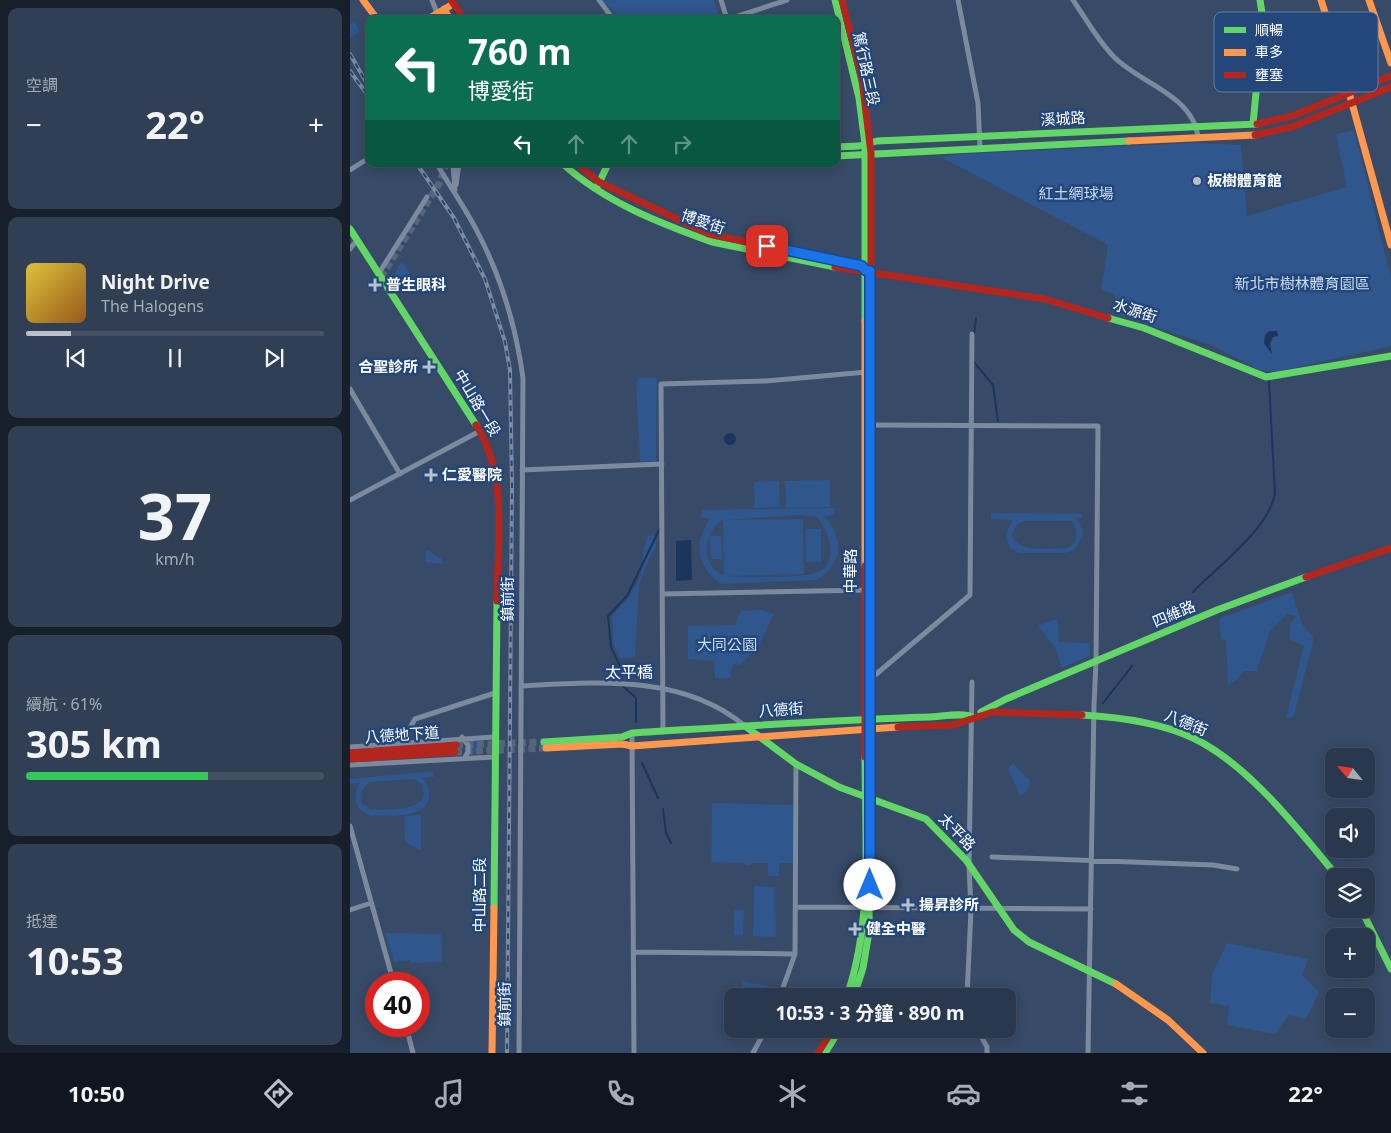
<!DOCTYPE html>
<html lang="zh-TW">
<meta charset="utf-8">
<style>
body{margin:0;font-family:"Noto Sans","Noto Sans TC",sans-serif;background:#313f54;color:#f1f3f6;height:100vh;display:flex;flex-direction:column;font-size:19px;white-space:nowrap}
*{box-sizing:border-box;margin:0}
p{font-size:16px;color:#a5acb6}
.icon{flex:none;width:28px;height:28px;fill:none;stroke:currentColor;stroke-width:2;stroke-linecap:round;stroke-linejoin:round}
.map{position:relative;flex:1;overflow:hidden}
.panel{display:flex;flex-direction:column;gap:8px;padding:8px;background:#171f2a;width:350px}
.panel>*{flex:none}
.hud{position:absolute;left:15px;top:15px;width:475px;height:152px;border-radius:10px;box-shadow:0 2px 12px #0003,0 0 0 1px #455265;background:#0b6e4f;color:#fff;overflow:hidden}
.needle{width:32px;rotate:299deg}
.fabs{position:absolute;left:975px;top:748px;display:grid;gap:10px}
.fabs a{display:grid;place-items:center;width:50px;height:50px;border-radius:10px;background:#29384d;box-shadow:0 2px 12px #0003,0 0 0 1px #455265;font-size:25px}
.speed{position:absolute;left:15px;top:972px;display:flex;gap:10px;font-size:25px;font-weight:700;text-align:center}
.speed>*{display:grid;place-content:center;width:65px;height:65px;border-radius:50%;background:#29384d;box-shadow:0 2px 12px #0003,0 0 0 1px #455265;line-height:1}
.speed .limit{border:8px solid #d22;background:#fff;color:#111}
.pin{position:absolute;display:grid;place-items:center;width:42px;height:42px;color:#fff;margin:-21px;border-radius:10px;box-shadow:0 2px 8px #0006}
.me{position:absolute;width:55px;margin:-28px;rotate:0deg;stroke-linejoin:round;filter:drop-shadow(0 0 4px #0008)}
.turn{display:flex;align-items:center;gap:18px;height:105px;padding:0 20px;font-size:22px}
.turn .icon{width:65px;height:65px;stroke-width:2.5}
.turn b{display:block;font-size:35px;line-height:42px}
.lanes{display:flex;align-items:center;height:48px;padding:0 20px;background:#0003;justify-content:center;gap:25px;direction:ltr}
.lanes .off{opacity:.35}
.big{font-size:38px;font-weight:700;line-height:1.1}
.panel .tile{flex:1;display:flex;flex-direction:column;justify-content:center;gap:8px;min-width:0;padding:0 18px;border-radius:10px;background:#313f54}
.panel .dial{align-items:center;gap:0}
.dial b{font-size:65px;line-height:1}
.song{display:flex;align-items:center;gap:15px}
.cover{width:60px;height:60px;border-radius:8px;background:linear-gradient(135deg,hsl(50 70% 55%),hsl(30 70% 35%))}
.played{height:5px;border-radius:2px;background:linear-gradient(90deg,#b9c0ca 15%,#455265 15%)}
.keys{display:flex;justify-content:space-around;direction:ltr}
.heat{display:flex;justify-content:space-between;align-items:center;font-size:28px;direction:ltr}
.charge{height:8px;border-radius:4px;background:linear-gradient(90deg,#34c759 61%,#455265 0)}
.trip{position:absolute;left:374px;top:988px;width:292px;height:50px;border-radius:10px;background:#29384d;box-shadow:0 2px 12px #0003,0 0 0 1px #455265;font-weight:700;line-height:50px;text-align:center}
.menu{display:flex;height:80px;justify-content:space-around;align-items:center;background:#10161f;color:#a5acb6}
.menu .icon{width:35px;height:35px}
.menu .active{color:#b9c0ca}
.menu b{font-size:22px;color:#f1f3f6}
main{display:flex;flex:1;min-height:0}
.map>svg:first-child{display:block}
.green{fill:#2f568d;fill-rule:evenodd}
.water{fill:#1b355c}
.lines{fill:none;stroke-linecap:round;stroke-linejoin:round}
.stream{stroke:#1b355c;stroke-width:2}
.secondary-tunnel{stroke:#55657e;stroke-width:7;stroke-dasharray:7 3.5;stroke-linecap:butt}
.street{stroke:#7c8a9e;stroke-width:5}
.fast{stroke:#63d668;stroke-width:7}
.slow{stroke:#ff974d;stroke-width:7}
.jam{stroke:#b3261e;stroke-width:7}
.rail-casing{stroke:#7e8b9e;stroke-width:4}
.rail{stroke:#23477b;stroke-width:2;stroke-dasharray:5.5;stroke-linecap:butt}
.jam-bridge{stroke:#b3261e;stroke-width:7}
.route-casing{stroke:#114b97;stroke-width:12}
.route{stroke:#1a73e8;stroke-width:9}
.poi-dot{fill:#b9c0ca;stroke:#23477b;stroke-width:2}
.labels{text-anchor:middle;stroke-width:5;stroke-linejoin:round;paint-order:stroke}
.street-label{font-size:15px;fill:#fff;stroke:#23477b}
.poi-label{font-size:15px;font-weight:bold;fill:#fff;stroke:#23477b;text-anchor:start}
.park-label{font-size:15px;fill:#c9dbf4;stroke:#23477b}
.neighbourhood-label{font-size:16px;fill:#fff;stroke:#23477b}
.key{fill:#23477b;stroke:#657ea3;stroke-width:1}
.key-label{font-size:14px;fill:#fff}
</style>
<main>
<section class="panel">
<div class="tile"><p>空調</p>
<div class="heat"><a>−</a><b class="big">22°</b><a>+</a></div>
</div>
<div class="tile">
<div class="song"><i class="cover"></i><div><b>Night Drive</b><p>The Halogens</p></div></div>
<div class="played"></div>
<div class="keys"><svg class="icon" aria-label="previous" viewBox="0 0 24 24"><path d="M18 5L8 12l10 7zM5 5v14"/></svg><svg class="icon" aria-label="pause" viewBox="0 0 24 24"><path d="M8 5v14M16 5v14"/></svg><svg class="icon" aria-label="next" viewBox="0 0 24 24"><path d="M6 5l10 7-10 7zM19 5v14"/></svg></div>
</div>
<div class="tile dial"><b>37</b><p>km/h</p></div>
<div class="tile"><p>續航 · 61%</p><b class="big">305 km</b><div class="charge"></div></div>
<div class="tile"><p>抵達</p><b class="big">10:53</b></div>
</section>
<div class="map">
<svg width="1041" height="1053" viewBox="0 0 1041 1053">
<rect width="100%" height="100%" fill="#374a67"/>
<path class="green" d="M 252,0 L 364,0 L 369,15 L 359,19 L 271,19 Z
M 4,21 L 10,31 L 0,38 L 0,24 Z
M 1004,130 L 1041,278 L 1041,346 L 926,372 L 909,370 L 861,345 L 762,313 L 765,295 L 751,290 L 758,245 L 591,157 L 610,154 L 844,143 L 891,145 L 897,216 L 997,187 L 986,134 Z
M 52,261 L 65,281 L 51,290 C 43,277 43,274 52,261 Z
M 289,378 L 307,378 L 306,461 L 290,462 L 286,383 Z
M 480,480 L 480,507 L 436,508 L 435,481 Z
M 429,481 L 430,507 L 405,508 L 404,482 Z
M 485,508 L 485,515 L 475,516 C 494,542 494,561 467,580 L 371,584 C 347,568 343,542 360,519 L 351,517 L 351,510 ZM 450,515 L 467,517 C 479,532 491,563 465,573 C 452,578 391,578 376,576 L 454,574 L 453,519 L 373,520 ZM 373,520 L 374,575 C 350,566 353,532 373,520 Z
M 641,513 L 732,514 L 732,518 L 726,518 L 732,528 L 733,536 L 724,550 L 715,553 L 669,553 L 660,548 L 655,536 L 662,520 L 641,519 ZM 673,521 L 722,521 C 728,531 729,542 717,548 C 701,548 668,554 662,535 L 666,526 Z
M 456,529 L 471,529 L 471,562 L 456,562 Z
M 306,535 L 306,547 L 300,557 L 289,585 L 285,657 L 271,659 L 263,644 L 262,616 C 274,603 286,590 291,574 C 295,559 290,552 298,536 Z
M 360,536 L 371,536 L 372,559 L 361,559 Z
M 76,549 L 93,560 L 94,564 L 75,562 Z
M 942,592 L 952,624 L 964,638 L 945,712 L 942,717 L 936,718 L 954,646 L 939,639 L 940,624 L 947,616 L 937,614 L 920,631 L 907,671 L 894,671 L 885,681 L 878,685 L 876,640 L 871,639 L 869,622 L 871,618 Z
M 411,610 L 424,614 L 409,646 L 390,665 L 383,664 L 380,678 L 365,678 L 364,661 L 338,659 L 338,626 L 385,625 L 391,611 Z
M 708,619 L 709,642 L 740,643 L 740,656 L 711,668 L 706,648 L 687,625 Z
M 129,738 L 129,747 L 125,750 L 129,750 L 130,754 L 120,754 L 120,739 Z
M 663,763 L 681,782 L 677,791 L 670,796 L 658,769 Z
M 84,771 L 84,777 L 72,778 C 77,783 80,789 79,796 C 77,820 38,815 21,816 C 5,810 2,797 10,783 L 0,784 L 0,779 ZM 63,779 C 68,781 72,784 73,790 C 78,813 35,809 21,810 L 11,802 L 11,791 L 20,782 Z
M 362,803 L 443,805 L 443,863 L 429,863 L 429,876 L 418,876 L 418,863 L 402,863 L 401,866 L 395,865 L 395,863 L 361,862 Z
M 71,815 L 71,851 L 55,842 L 54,816 Z
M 404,886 L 425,887 L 426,937 L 403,936 Z
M 384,910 L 394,910 L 393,936 L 384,935 Z
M 35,933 L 91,934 L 92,962 L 61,963 L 61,960 L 44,962 Z
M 877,943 L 958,959 L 952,975 L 969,993 L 956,1019 L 939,1015 L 925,1034 L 877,1025 L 879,1006 L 860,1003 L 862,975 Z
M 393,981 L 431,989 L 428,996 L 391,996 Z"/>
<path class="water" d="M 919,331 L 927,331 L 928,336 L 923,337 L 920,344 L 922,354 L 914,343 L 915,335 Z
M374 439a6 6 0 1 1 12 0a6 6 0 1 1-12 0Z
M 341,540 L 342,580 L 326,581 L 326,541 Z"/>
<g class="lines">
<path class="stream" d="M 104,10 L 109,19
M 624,334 L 626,318
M 623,361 L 643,385 L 648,421
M 843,592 C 869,565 917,531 925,494 L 919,382
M 753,703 L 782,666
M 286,722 L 286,698 L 273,686 L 270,666 L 261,647 L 258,616 L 277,596 L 310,528
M 292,763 L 308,798
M 313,809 L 316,833 L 321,843"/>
<path class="secondary-tunnel" d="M 31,277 L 89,184 L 96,164
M 106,745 L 194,742
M 105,752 L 196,748"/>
<path class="street" d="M 82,0 L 87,13
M 249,0 L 263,19
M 371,0 L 377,19
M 608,0 L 628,103 L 630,147
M 723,0 C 736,19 748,41 764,57 C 791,84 843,95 848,137
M 379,19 L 437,0
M 87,164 C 100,187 116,209 128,233 C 152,279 166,327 173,378 L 169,1053
M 103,164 L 105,190
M 0,170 L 19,158
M 106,185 L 109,164
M 0,249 L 7,240
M 29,273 L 77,197
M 0,389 L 50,474
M 518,425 L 748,426 L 746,661 L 744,705 L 738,1053
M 172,470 L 312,464
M 0,500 L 130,431
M 312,594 L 517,590
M 518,681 L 620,595 L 622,334
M 171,686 C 247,682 333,674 395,726
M 313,732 L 311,384 L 416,381 L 517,372
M 282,733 L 284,1053
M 112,737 L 118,745 L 118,752 L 115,757
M 51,743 L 65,719 L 145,693
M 0,747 L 144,737
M 0,765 L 144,757
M 0,826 L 44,984
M 642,857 L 863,865 L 887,869
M 446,907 L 741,909
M 0,910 L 21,903
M 283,952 L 445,954 L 446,764
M 430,996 L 445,954
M 617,996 L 621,910 L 619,865 L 622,682
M 56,1026 L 63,1053
M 627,1029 L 637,1047 L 637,1053
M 403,1053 L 416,1029"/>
<path class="fast" d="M 485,0 L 509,98 L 515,144 L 515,321
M 903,124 L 913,20 L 910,0
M 486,147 L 509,146 L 527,141 L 907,124
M 486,156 L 779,141
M 213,164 C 255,202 309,223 362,242 L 485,267
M 248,185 L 258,164
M 0,229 L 126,425
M 758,318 L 794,328 L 916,377 L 1041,356
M 631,712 L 656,699 L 867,610 L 956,577
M 732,715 C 769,717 809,722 843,738 C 898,764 948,829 987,876
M 395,726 L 446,764 L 489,787 L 576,819 L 616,860 L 664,930 L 679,942 L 766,984
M 194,742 L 272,737 L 282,733 C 380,727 479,720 578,717 C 589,717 614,712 622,717
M 144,908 L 147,601
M 1011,909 L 1041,969
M 497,996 C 523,920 515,836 515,757
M 504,996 L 513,968 L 519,932 L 520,736
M 475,1053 L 490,1029"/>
<path class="slow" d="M 13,0 L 27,19
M 971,0 L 989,56 L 1041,245
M 1019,0 L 1041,63
M 94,9 L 100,19
M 78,19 L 103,4
M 779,141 L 905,135
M 515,321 L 515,566
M 520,736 L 521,325
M 196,748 L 272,744 L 282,746 L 548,727
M 766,984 L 818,1020 L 853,1053
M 142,1053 L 144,908"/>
<path class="jam" d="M 101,0 L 114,19
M 492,0 L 512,80 L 521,153 L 521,325
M 227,164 L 249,182 L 359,234 L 511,266 L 515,270
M 485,267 L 695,299 L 758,318
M 126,425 C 159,476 147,543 147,601
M 515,566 L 515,757
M 956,577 L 1041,548
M 548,727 L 603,725 L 643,712 L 732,715
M 0,753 L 106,745
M 0,759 L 105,752
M 468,1053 L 483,1029"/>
<g class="rail-casing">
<path id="rail" d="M 0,54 L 19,87
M 0,71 L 19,97
M 67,164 L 104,218 L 135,279 L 155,342 L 160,370 L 162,487 L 157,1053"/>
</g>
<use href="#rail" class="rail"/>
<path class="jam-bridge" d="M 907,124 L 942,116 L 1041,76
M 905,135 L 942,127 L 1041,87"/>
</g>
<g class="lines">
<g class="route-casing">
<path id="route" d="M 417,246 L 512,266 L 515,270 L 520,271 L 520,885"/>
</g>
<use href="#route" class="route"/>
</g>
<g class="poi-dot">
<circle cx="847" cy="181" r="5"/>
<path d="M22.5 277.5h5v5h5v5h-5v5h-5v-5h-5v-5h5z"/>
<path d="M76.5 359.5h5v5h5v5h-5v5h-5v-5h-5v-5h5z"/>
<path d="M78.5 467.5h5v5h5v5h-5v5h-5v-5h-5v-5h5z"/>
<path d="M555.5 897.5h5v5h5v5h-5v5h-5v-5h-5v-5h5z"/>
<path d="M502.5 921.5h5v5h5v5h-5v5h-5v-5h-5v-5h5z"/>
</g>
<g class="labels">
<g class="street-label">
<text transform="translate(516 69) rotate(78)" y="5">篤行路三段</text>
<text transform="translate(713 119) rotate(-3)" y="5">溪城路</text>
<text transform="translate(353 222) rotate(19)" y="5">博愛街</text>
<text transform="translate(785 311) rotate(18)" y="5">水源街</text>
<text transform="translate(127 403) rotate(59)" y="5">中山路一段</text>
<text transform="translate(501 571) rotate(-90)" y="5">中華路</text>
<text transform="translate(158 599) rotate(-90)" y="5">鎮前街</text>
<text transform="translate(824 614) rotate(-23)" y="5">四維路</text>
<text transform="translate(431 710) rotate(-4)" y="5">八德街</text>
<text transform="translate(836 723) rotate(22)" y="5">八德街</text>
<text transform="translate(52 735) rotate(-4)" y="5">八德地下道</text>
<text transform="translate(607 832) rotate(46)" y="5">太平路</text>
<text transform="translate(130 895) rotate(-90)" y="5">中山路二段</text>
<text transform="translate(155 1004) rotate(-90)" y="5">鎮前街</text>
</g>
<g class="poi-label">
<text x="857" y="186">板樹體育館</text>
<text x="36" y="290">普生眼科</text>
<text x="68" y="372" text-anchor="end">合聖診所</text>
<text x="92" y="480">仁愛醫院</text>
<text x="569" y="910">揚昇診所</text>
<text x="516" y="934">健全中醫</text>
</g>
<g class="park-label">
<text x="726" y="199">紅土網球場</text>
<text x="952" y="289">新北市樹林體育園區</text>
<text x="377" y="650">大同公園</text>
</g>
<g class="neighbourhood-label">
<text x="279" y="678">太平橋</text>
</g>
</g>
<rect x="864" y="12" width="164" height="80" rx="8" class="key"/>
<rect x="874" y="27" width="22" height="6" fill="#63d668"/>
<rect x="874" y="49" width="22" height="7" fill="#ff974d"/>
<rect x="874" y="72" width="22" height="6" fill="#b3261e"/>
<g class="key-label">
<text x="905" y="35">順暢</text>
<text x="905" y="57">車多</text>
<text x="905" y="80">壅塞</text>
</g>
</svg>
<div class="fabs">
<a><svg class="needle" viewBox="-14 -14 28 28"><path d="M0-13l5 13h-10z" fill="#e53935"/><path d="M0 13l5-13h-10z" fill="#a5acb6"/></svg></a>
<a><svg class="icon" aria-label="sound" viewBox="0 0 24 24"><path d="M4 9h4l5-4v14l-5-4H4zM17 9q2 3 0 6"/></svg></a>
<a><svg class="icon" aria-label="layers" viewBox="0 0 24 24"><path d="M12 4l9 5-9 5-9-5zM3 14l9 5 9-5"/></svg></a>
<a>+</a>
<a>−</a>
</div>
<div class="speed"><div class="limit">40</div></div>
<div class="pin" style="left:417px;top:246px;background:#d93025"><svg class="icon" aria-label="arrive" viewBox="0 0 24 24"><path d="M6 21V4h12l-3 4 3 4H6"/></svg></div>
<svg class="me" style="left:520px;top:885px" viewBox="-20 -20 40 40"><circle r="19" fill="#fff"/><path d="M0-13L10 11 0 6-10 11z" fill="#1a73e8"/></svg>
<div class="trip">10:53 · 3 分鐘 · 890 m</div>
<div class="hud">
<div class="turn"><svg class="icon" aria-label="left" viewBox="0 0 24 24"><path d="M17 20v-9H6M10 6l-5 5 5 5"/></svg><div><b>760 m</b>博愛街</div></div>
<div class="lanes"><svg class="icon" aria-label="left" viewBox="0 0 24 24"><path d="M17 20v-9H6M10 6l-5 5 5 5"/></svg><svg class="icon off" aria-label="ahead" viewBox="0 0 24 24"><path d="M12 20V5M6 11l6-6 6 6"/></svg><svg class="icon off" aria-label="ahead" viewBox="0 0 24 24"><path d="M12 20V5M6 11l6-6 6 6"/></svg><svg class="icon off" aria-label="right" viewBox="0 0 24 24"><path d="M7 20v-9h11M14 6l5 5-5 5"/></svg></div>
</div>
</div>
</main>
<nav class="menu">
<b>10:50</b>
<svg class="icon active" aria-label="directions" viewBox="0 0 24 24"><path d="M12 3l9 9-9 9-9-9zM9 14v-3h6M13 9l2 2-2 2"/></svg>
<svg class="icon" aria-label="music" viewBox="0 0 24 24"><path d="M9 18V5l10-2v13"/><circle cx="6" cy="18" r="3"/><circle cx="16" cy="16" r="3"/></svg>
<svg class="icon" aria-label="phone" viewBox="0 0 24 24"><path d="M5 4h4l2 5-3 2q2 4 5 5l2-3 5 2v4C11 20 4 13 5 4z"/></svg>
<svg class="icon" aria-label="climate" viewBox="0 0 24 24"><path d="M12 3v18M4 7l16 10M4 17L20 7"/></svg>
<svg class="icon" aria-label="car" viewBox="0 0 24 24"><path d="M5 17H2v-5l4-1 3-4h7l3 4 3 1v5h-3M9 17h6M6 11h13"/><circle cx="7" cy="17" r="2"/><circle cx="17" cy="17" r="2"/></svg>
<svg class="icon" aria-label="filters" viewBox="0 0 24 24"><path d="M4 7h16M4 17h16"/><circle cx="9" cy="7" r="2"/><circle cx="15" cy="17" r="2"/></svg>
<b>22°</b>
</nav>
